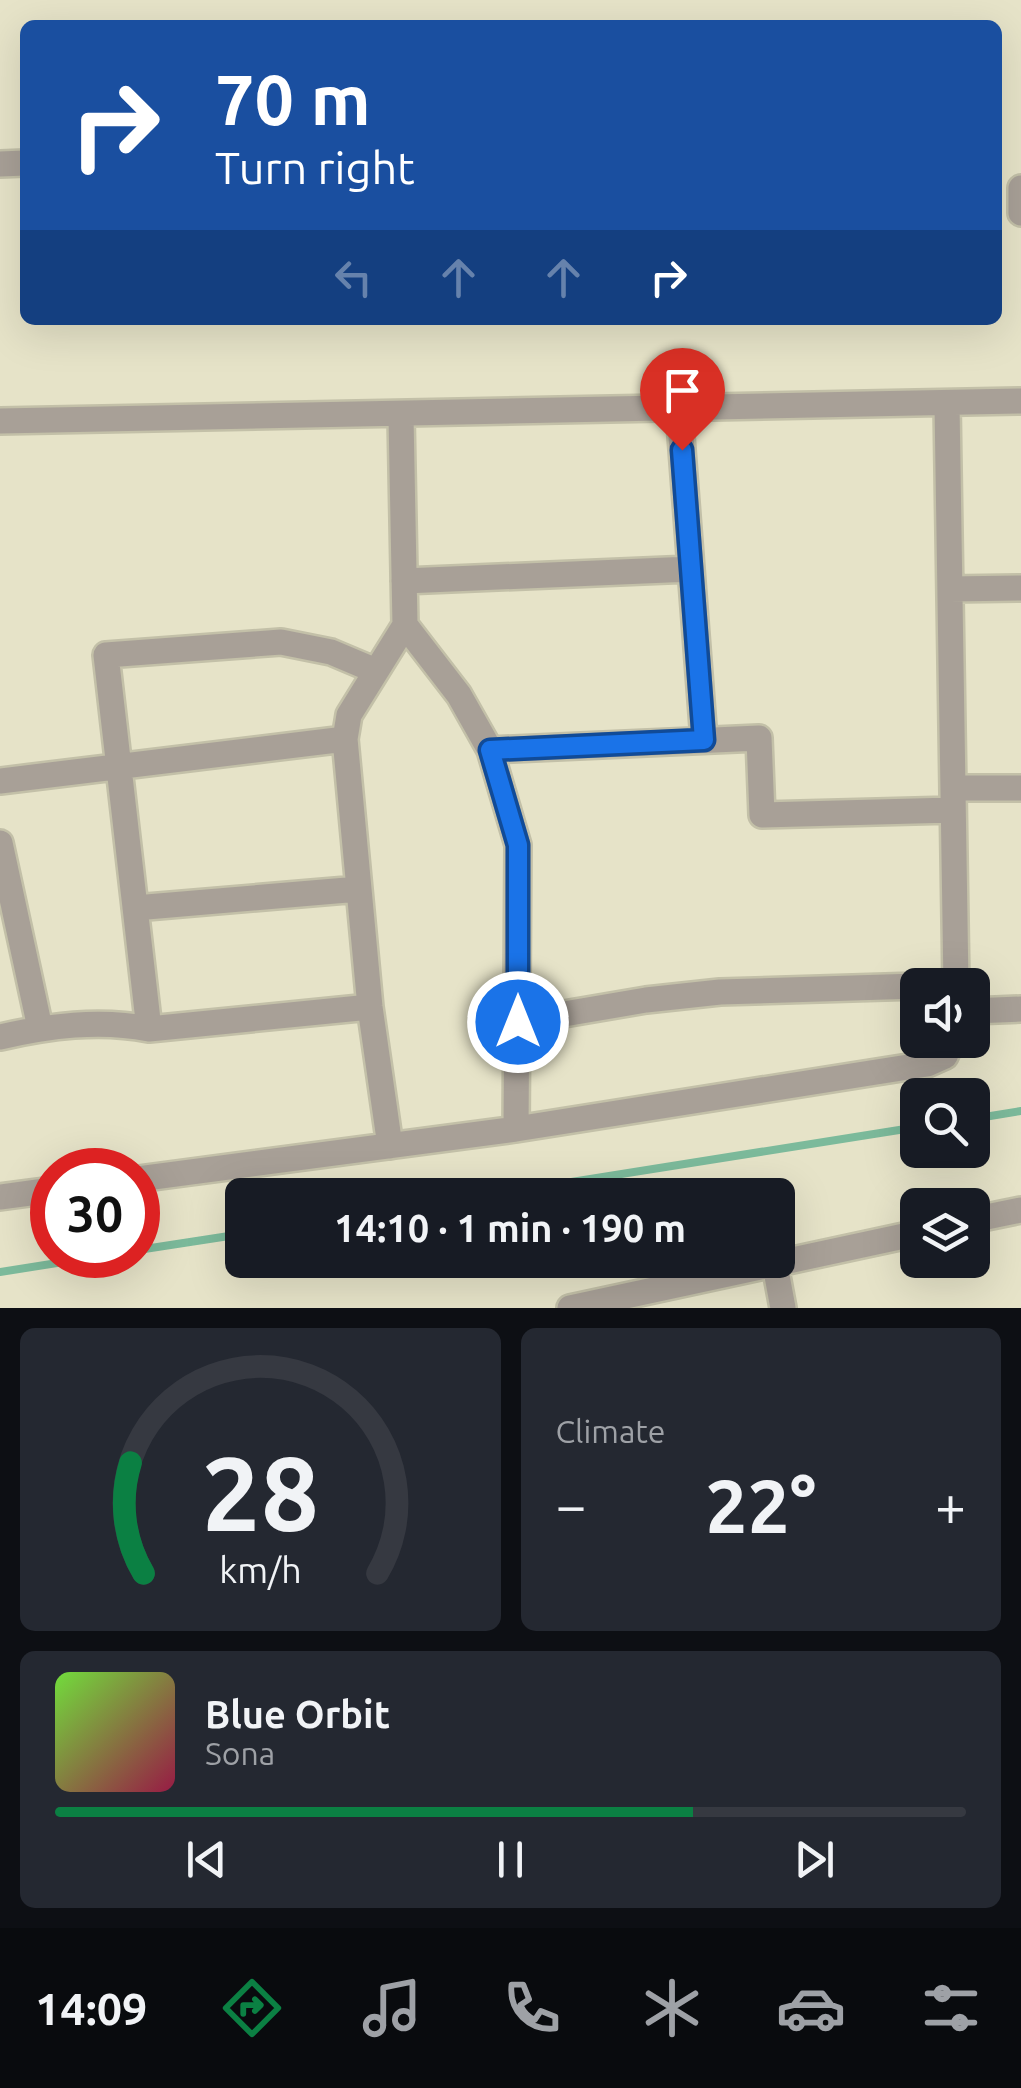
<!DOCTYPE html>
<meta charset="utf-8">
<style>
body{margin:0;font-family:Ubuntu,sans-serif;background:#242831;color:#f1f3f6;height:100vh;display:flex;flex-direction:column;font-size:38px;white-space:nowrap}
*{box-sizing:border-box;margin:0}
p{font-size:32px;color:#9ea1a6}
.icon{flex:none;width:55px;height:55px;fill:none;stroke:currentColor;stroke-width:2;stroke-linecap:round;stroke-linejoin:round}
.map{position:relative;height:1308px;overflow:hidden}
.drawer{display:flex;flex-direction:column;gap:20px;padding:20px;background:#0d0f14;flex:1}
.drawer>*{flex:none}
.banner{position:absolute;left:20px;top:20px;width:982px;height:305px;border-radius:15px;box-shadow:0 10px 40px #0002;background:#1a4fa0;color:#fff;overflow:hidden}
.buttons{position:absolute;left:900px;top:968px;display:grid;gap:20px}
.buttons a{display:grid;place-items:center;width:90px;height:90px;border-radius:15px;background:#171b24;box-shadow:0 10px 40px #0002;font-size:50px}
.speed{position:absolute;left:30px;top:1148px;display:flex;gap:20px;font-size:50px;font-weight:700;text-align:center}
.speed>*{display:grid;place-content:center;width:130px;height:130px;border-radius:50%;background:#171b24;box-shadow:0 10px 40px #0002;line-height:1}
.speed .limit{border:15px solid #d22;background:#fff;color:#111}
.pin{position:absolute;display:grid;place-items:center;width:85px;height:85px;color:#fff;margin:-102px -42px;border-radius:50% 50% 50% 0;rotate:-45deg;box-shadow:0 0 10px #0007}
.pin .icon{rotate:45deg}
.me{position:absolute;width:110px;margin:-55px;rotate:0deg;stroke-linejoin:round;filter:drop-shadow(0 0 8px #0008)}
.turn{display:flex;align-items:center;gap:35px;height:210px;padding:0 30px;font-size:45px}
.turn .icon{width:130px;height:130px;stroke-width:2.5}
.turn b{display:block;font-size:70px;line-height:85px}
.lanes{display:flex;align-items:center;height:95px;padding:0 30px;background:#0003;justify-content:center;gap:50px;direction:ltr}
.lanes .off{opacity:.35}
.big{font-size:75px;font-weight:600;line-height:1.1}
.drawer .tile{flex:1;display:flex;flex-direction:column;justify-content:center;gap:15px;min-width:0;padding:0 35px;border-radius:15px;background:#242831}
.drawer .dial{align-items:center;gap:0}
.dial svg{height:260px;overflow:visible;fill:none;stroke:#363941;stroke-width:7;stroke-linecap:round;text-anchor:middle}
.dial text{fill:#f1f3f6;stroke:none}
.song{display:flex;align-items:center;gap:30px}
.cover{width:120px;height:120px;border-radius:15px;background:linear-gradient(135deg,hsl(100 70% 55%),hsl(340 70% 35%))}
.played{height:10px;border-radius:5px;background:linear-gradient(90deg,#0b8043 70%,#363941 70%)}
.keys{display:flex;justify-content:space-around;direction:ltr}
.heat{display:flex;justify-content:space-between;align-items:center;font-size:55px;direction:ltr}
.drawer .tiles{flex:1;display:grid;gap:20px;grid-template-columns:1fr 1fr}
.tile:last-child{grid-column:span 2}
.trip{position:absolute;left:225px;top:1178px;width:570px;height:100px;border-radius:15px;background:#171b24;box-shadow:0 10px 40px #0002;font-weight:600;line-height:100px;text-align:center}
.menu{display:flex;height:160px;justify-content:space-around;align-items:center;background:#090b0e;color:#9ea1a6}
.menu .icon{width:70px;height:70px}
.menu .current{color:#0b8043}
.menu b{font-size:45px;color:#f1f3f6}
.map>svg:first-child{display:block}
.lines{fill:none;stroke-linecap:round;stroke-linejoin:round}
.stream{stroke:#7cba9b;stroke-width:8}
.minor-casing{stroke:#c3c0a8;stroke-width:30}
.minor{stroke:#a8a097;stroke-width:25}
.route-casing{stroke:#114b97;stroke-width:25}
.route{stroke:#1a73e8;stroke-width:18}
</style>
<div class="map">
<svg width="1021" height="1308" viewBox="0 0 1021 1308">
<rect width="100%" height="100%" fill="#e6e3c8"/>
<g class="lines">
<path class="stream" d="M 972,1119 L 1021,1111
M 489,1195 L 918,1127
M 138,1250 L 242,1234
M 0,1272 L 108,1255"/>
<g class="minor-casing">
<path id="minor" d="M 0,164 L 25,163
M 1021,188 L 1021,213
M 947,404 L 956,985
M 679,410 L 704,740
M 0,421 L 1021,401
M 404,581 L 691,569
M 950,589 L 1021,588
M 405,625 L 459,695 L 490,750 L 518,845 L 516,1129
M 490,750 L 759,738 L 762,815 L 953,810
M 0,781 L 345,739
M 953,788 L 1021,788
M 0,843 L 40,1028
M 135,908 L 359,889
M 370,1007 L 149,1029 L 106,655 L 281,642 L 331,652 L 376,671
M 972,1011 L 1021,1009
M 517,1022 L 646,1000 L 720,992 L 918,986
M 0,1037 C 49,1026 99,1019 149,1029
M 390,1146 L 370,1007 L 345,739 L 349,715 L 405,625 L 401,416
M 138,1179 L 516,1129 L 927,1064 L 945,1056 L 952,1040
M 0,1197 L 52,1190
M 972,1220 L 1021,1210
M 775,1265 L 783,1308
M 570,1308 L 918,1233"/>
</g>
<use href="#minor" class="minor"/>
</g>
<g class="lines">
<g class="route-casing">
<path id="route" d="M 518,1022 L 518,845 L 490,750 L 704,740 L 682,450"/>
</g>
<use href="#route" class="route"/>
</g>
</svg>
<div class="buttons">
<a><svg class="icon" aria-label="sound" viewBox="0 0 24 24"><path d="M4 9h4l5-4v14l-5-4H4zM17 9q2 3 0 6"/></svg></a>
<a><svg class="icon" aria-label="search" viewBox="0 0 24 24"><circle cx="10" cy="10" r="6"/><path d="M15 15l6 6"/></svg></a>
<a><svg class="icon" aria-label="layers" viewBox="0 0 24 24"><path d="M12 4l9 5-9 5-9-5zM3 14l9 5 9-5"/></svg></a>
</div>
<div class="speed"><div class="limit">30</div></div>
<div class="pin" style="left:682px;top:450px;background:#d93025"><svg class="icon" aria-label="arrive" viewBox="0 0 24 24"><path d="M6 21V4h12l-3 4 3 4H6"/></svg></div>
<svg class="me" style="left:518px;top:1022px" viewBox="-20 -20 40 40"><circle r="17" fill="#1a73e8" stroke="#fff" stroke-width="3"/><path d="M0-11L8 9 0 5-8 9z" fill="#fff"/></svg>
<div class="trip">14:10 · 1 min · 190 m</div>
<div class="banner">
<div class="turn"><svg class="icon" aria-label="right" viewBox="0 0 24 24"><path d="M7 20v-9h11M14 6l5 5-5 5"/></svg><div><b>70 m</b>Turn right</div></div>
<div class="lanes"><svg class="icon off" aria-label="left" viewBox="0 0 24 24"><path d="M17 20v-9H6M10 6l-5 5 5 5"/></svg><svg class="icon off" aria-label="ahead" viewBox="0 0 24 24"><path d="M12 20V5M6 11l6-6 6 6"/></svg><svg class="icon off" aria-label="ahead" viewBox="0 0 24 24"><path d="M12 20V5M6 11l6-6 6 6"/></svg><svg class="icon" aria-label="right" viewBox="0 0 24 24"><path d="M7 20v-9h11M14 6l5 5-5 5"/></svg></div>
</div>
</div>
<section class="drawer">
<div class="tiles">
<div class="tile dial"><svg viewBox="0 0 100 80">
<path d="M14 69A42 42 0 1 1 86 69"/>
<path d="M14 69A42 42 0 0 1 10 35" stroke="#0b8043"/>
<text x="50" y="56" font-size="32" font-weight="700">28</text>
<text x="50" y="72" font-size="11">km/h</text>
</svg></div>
<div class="tile"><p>Climate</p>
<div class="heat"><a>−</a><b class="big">22°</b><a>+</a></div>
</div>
<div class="tile">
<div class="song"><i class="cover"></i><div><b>Blue Orbit</b><p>Sona</p></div></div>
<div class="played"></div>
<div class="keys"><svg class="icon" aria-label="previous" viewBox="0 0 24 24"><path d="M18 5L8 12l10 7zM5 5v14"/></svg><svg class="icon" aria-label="pause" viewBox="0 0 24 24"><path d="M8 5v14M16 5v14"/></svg><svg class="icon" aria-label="next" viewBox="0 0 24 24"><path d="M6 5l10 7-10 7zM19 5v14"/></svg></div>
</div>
</div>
</section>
<nav class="menu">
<b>14:09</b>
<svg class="icon current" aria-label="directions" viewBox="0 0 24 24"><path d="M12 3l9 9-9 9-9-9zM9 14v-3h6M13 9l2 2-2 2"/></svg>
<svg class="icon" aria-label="music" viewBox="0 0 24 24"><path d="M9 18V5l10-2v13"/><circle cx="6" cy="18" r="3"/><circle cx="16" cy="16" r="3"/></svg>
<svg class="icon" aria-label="phone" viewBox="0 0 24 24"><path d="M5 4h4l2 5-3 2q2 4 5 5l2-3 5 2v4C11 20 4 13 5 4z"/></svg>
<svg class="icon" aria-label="climate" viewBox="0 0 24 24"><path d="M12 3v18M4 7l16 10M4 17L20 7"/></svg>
<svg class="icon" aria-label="car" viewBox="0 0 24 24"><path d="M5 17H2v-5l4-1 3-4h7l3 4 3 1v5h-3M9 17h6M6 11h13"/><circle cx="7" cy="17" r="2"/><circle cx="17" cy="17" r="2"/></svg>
<svg class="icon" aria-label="filters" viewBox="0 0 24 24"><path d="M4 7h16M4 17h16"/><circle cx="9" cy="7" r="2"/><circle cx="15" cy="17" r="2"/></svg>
</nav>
